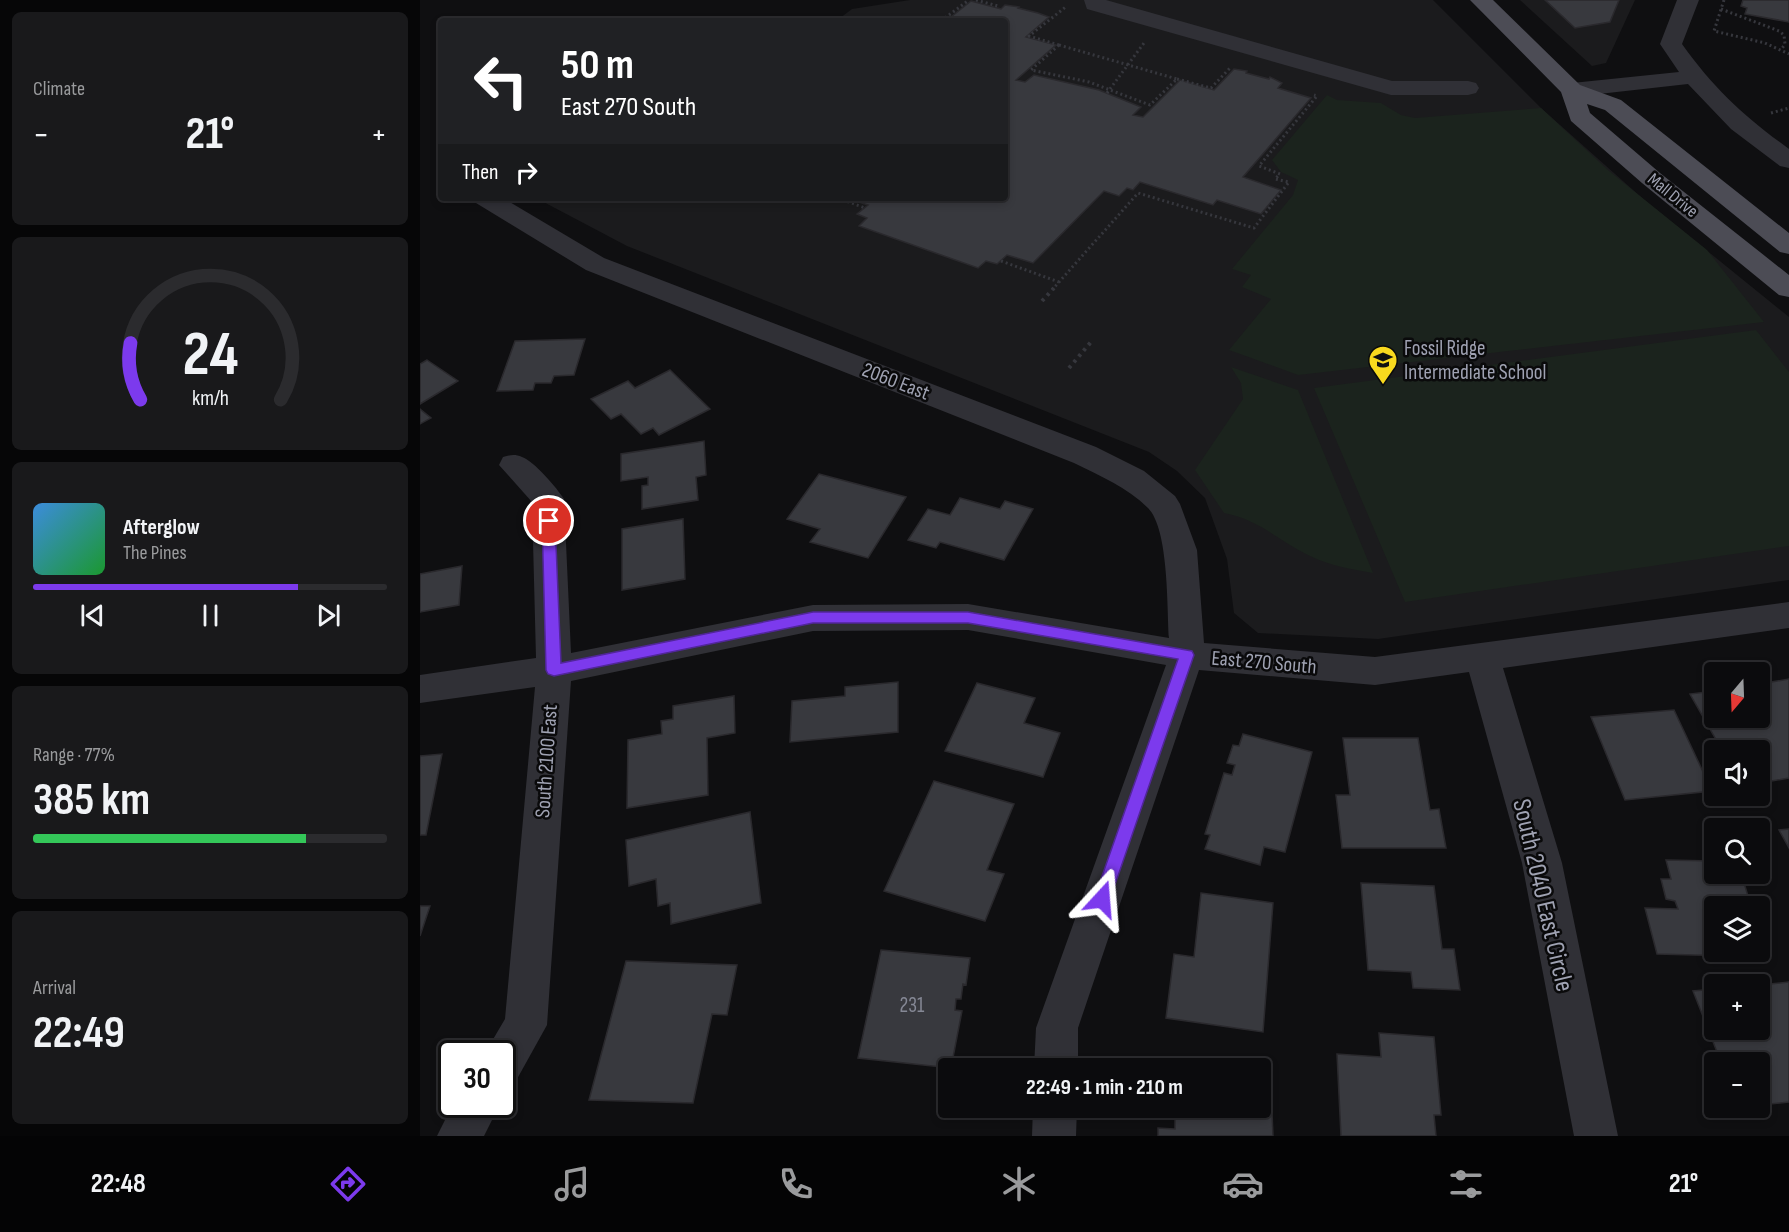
<!DOCTYPE html>
<meta charset="utf-8">
<style>
body{margin:0;font-family:"Sofia Sans Condensed",sans-serif;background:#19191b;color:#f1f3f6;height:100vh;display:flex;flex-direction:column;font-size:22px;white-space:nowrap}
*{box-sizing:border-box;margin:0}
p{font-size:20px;color:#9a9b9d}
.icon{flex:none;width:33px;height:33px;fill:none;stroke:currentColor;stroke-width:2;stroke-linecap:round;stroke-linejoin:round}
.map{position:relative;flex:1;overflow:hidden}
.drawer{display:flex;flex-direction:column;gap:12px;padding:12px;background:#060607;width:420px}
.drawer>*{flex:none}
.banner{position:absolute;left:18px;top:18px;width:570px;height:183px;border-radius:6px;box-shadow:0 3px 9px #0003,0 0 0 2px #2b2b2e;background:#202124;color:#fff;overflow:hidden}
.needle{width:39px;rotate:199deg}
.buttons{position:absolute;left:1284px;top:662px;display:grid;gap:12px}
.buttons a{display:grid;place-items:center;width:66px;height:66px;border-radius:6px;background:#0b0b0d;box-shadow:0 3px 9px #0003,0 0 0 2px #2b2b2e;font-size:30px}
.speed{position:absolute;left:18px;top:1040px;display:flex;gap:12px;font-size:30px;font-weight:700;text-align:center}
.speed>*{display:grid;place-content:center;width:78px;height:78px;border-radius:50%;background:#0b0b0d;box-shadow:0 3px 9px #0003,0 0 0 2px #2b2b2e;line-height:1}
.speed .limit{border:3px solid #111;border-radius:9px;background:#fff;color:#111}
.pin{position:absolute;display:grid;place-items:center;width:51px;height:51px;color:#fff;margin:-26px;border:3px solid #fff;border-radius:50%;box-shadow:0 2px 6px #0007}
.me{position:absolute;width:66px;margin:-33px;rotate:19deg;stroke-linejoin:round;filter:drop-shadow(0 0 4px #0008)}
.turn{display:flex;align-items:center;gap:21px;height:126px;padding:0 24px;font-size:27px}
.turn .icon{width:78px;height:78px;stroke-width:2.5}
.turn b{display:block;font-size:42px;line-height:51px}
.then{display:flex;align-items:center;height:57px;padding:0 24px;background:#0003;gap:12px;font-size:22px}
.big{font-size:45px;font-weight:700;line-height:1.1}
.drawer .tile{flex:1;display:flex;flex-direction:column;justify-content:center;gap:9px;min-width:0;padding:0 21px;border-radius:9px;background:#19191b}
.drawer .dial{align-items:center;gap:0}
.dial svg{height:156px;overflow:visible;fill:none;stroke:#2b2b2e;stroke-width:7;stroke-linecap:round;text-anchor:middle}
.dial text{fill:#f1f3f6;stroke:none}
.song{display:flex;align-items:center;gap:18px}
.cover{width:72px;height:72px;border-radius:9px;background:linear-gradient(135deg,hsl(210 70% 55%),hsl(130 70% 35%))}
.played{height:6px;border-radius:3px;background:linear-gradient(90deg,#7c3aed 75%,#2b2b2e 75%)}
.keys{display:flex;justify-content:space-around;direction:ltr}
.heat{display:flex;justify-content:space-between;align-items:center;font-size:33px;direction:ltr}
.charge{height:9px;border-radius:4px;background:linear-gradient(90deg,#34c759 77%,#2b2b2e 0)}
.trip{position:absolute;left:518px;top:1058px;width:333px;height:60px;border-radius:6px;background:#0b0b0d;box-shadow:0 3px 9px #0003,0 0 0 2px #2b2b2e;font-weight:700;line-height:60px;text-align:center}
.tabs{display:flex;height:96px;justify-content:space-around;align-items:center;background:#040405;color:#9a9b9d}
.tabs .icon{width:42px;height:42px}
.tabs .current{color:#7c3aed}
.tabs b{font-size:27px;color:#f1f3f6}
main{display:flex;flex:1;min-height:0}
.map>svg:first-child{display:block}
.built{fill:#1b1b1d}
.green{fill:#1b231d}
.building{fill:#38393e;stroke:#2a292d;stroke-width:1.5}
.lines{fill:none;stroke-linecap:round;stroke-linejoin:round}
.path-far1{stroke:#36373d;stroke-width:3;stroke-dasharray:2 3;stroke-linecap:butt}
.path{stroke:#36373d;stroke-width:4;stroke-dasharray:3 4.5;stroke-linecap:butt}
.minor{fill:#303036;fill-rule:evenodd}
.major{fill:#4c4c55;fill-rule:evenodd}
.route{fill:#7c3aed;stroke:#51269a;stroke-width:1.5}
.labels{text-anchor:middle;stroke-width:5;stroke-linejoin:round;paint-order:stroke}
.far-street-label{font-size:18px;fill:#9fa2b2;stroke:#0a0a0b}
.poi-label{font-size:21px;fill:#9fa2b2;stroke:#0a0a0b;text-anchor:start}
.street-label{font-size:21px;fill:#9fa2b2;stroke:#0a0a0b}
.near-number-label{font-size:21px;fill:#858895}
.near-street-label{font-size:26px;fill:#9fa2b2;stroke:#0a0a0b}
</style>
<main>
<section class="drawer">
<div class="tile"><p>Climate</p>
<div class="heat"><a>−</a><b class="big">21°</b><a>+</a></div>
</div>
<div class="tile dial"><svg viewBox="0 0 100 80">
<path d="M14 69A42 42 0 1 1 86 69"/>
<path d="M14 69A42 42 0 0 1 9 40" stroke="#7c3aed"/>
<text x="50" y="56" font-size="32" font-weight="700">24</text>
<text x="50" y="72" font-size="11">km/h</text>
</svg></div>
<div class="tile">
<div class="song"><i class="cover"></i><div><b>Afterglow</b><p>The Pines</p></div></div>
<div class="played"></div>
<div class="keys"><svg class="icon" aria-label="previous" viewBox="0 0 24 24"><path d="M18 5L8 12l10 7zM5 5v14"/></svg><svg class="icon" aria-label="pause" viewBox="0 0 24 24"><path d="M8 5v14M16 5v14"/></svg><svg class="icon" aria-label="next" viewBox="0 0 24 24"><path d="M6 5l10 7-10 7zM19 5v14"/></svg></div>
</div>
<div class="tile"><p>Range · 77%</p><b class="big">385 km</b><div class="charge"></div></div>
<div class="tile"><p>Arrival</p><b class="big">22:49</b></div>
</section>
<div class="map">
<svg width="1369" height="1136" viewBox="0 0 1369 1136">
<rect width="100%" height="100%" fill="#0f0f11"/>
<path class="built" d="M 490,0 L 1013,0 L 1121,108 L 1222,198 L 1369,317 L 1369,580 L 958,639 L 838,633 L 814,613 L 807,559 L 785,498 L 757,471 L 729,452 L 207,246 L 116,198 L 585,198 L 585,21 L 416,21 L 432,9 Z
M 1100,0 L 1215,0 L 1186,63 L 1172,66 Z"/>
<path class="green" d="M 907,95 L 917,100 L 961,103 L 981,115 L 995,118 L 1121,108 L 1189,171 L 1287,250 L 1344,322 L 878,375 L 809,350 L 851,299 L 822,287 L 831,275 L 812,269 L 873,195 L 878,180 L 861,172 L 852,160 Z
M 1336,330 L 1369,372 L 1369,546 L 985,602 L 894,388 Z
M 811,367 L 878,390 L 953,573 C 930,569 911,566 890,556 C 856,540 843,521 804,513 L 775,470 L 823,399 L 821,383 Z"/>
<path class="building" d="M 1125,0 L 1199,0 L 1190,22 L 1155,28 Z
M 1323,0 L 1369,0 L 1369,22 L 1325,14 L 1327,8 L 1321,6 Z
M 551,1 L 581,9 L 585,5 L 599,7 L 598,8 L 618,13 L 629,17 L 606,37 L 636,45 L 596,80 L 605,82 L 614,75 L 679,90 L 721,107 L 713,115 L 723,117 L 760,80 L 794,90 L 814,69 L 827,71 L 826,73 L 849,79 L 850,77 L 862,83 L 858,88 L 891,98 L 823,177 L 861,190 L 841,214 L 797,200 L 793,205 L 720,182 L 713,190 L 707,188 L 699,196 L 684,191 L 613,263 L 587,255 L 577,264 L 566,261 L 558,268 L 439,226 L 447,218 L 437,214 L 448,205 L 427,198 L 585,198 L 585,21 L 526,21 Z
M 165,339 L 154,375 L 134,376 L 131,383 L 115,383 L 113,390 L 77,391 L 95,341 Z
M 7,360 L 38,381 L 0,404 L 0,364 Z
M 250,370 L 290,409 L 239,435 L 233,428 L 221,434 L 201,414 L 191,419 L 171,399 L 208,381 L 215,388 Z
M 0,409 L 11,418 L 0,424 Z
M 284,441 L 286,475 L 276,477 L 278,500 L 222,509 L 222,486 L 228,485 L 228,477 L 201,481 L 201,454 Z
M 399,474 L 486,497 L 448,558 L 390,542 L 400,529 L 367,519 Z
M 540,498 L 580,509 L 585,501 L 613,509 L 584,560 L 520,542 L 516,548 L 488,540 L 508,509 L 530,515 Z
M 263,519 L 265,579 L 202,590 L 202,529 Z
M 42,566 L 39,605 L 0,612 L 0,574 Z
M 1369,679 L 1369,778 L 1340,783 L 1340,750 L 1302,750 L 1270,694 L 1294,691 L 1294,717 L 1340,717 L 1340,684 Z
M 478,682 L 478,732 L 370,742 L 372,701 L 425,696 L 425,687 Z
M 557,683 L 615,698 L 604,723 L 640,733 L 623,777 L 525,751 Z
M 314,696 L 315,733 L 287,738 L 288,795 L 207,808 L 208,740 L 242,734 L 241,721 L 253,719 L 253,706 Z
M 1254,710 L 1292,791 L 1205,800 L 1171,717 Z
M 823,734 L 892,752 L 865,852 L 844,847 L 840,865 L 785,849 L 790,835 L 785,834 L 804,773 L 812,775 L 815,765 L 807,763 L 813,745 L 819,746 Z
M 923,738 L 998,738 L 1010,810 L 1019,809 L 1026,848 L 922,848 L 916,795 L 930,795 Z
M 22,754 L 6,835 L 0,835 L 0,756 Z
M 514,781 L 594,804 L 567,870 L 584,874 L 565,921 L 464,891 Z
M 330,812 L 341,903 L 251,924 L 250,903 L 238,906 L 236,879 L 209,886 L 206,840 Z
M 1369,829 L 1369,848 L 1359,830 Z
M 1246,860 L 1294,861 L 1294,873 L 1321,873 L 1331,906 L 1294,906 L 1294,951 L 1340,951 L 1340,932 L 1348,957 L 1237,954 L 1225,908 L 1258,909 L 1255,901 L 1246,899 L 1241,879 L 1251,879 Z
M 941,883 L 1014,886 L 1022,949 L 1034,949 L 1040,990 L 993,988 L 991,972 L 948,970 Z
M 781,893 L 853,903 L 843,1032 L 746,1018 L 754,954 L 774,957 Z
M 0,906 L 10,906 L 0,936 Z
M 461,950 L 550,958 L 546,985 L 543,984 L 541,999 L 536,999 L 535,1010 L 542,1011 L 531,1068 L 438,1058 Z
M 206,961 L 317,965 L 307,1015 L 292,1014 L 273,1103 L 169,1100 Z
M 1369,982 L 1369,1102 L 1340,1105 L 1340,1062 L 1301,1062 L 1273,991 L 1294,989 L 1294,1029 L 1340,1029 L 1340,985 Z
M 959,1033 L 1014,1037 L 1021,1115 L 1014,1115 L 1016,1136 L 921,1136 L 917,1054 L 961,1057 Z
M 792,1062 L 850,1065 L 853,1136 L 738,1136 L 738,1128 L 755,1129 L 755,1115 L 770,1116 L 770,1107 L 840,1107 L 840,1068 L 792,1068 Z"/>
<g class="lines">
<path class="path-far1" d="M 556,0 L 578,6
M 1304,0 L 1294,31 L 1345,43 L 1369,54
M 1301,9 L 1359,31 L 1364,35 L 1365,44 L 1361,50
M 521,21 L 549,0
M 639,45 L 757,79 L 730,105 L 669,82 L 611,70 Z
M 639,45 L 609,36 L 647,6
M 757,79 L 791,88 L 810,68
M 687,93 L 724,43
M 1351,113 L 1369,108
M 418,198 L 445,208
M 581,261 L 639,282
M 632,290 L 718,193 L 834,228 L 869,182 L 855,179 L 860,174 L 839,166 L 897,96 L 894,95"/>
<path class="path" d="M 622,301 L 634,288
M 649,368 L 671,342"/>
<path class="minor" d="M 664,0 L 686,0 L 972,81 L 1048,81 L 1056,83 L 1059,88 L 1056,93 L 1048,95 L 971,95 L 667,9 Z
M 1257,0 L 1279,0 L 1262,44 C 1294,89 1325,117 1369,149 L 1369,168 L 1360,166 L 1311,129 L 1268,84 L 1152,97 L 1144,95 L 1140,90 L 1144,85 L 1152,83 L 1259,72 L 1240,44 Z
M 52,198 L 83,198 L 184,258 L 676,447 L 724,471 L 755,496 L 760,504 L 777,550 L 784,643 L 955,657 L 1369,602 L 1369,628 L 1083,668 L 1142,863 L 1198,1136 L 1154,1136 L 1102,863 L 1049,672 L 955,685 L 779,670 L 658,1028 L 658,1068 L 614,1068 L 616,1028 L 746,665 L 548,630 L 393,631 L 151,681 L 127,1025 L 97,1079 L 82,1085 L 82,1053 L 65,1053 L 85,1019 L 115,687 L 0,703 L 0,675 L 116,658 L 112,502 L 79,465 L 83,457 C 90,455 95,454 102,457 C 114,461 137,488 144,499 L 151,653 L 393,605 L 548,604 L 749,638 C 747,608 749,529 728,508 C 707,487 680,476 654,463 L 166,270 L 56,203 Z
M 33,1104 L 80,1104 L 64,1136 L 17,1136 Z
M 613,1107 L 657,1107 L 656,1136 L 612,1136 Z"/>
<path class="major" d="M 1050,0 L 1073,0 L 1160,85 L 1201,100 L 1369,233 L 1369,254 L 1360,252 L 1185,110 L 1167,104 L 1170,113 L 1240,173 L 1369,275 L 1369,297 L 1359,295 L 1222,183 L 1151,121 L 1141,92 Z"/>
</g>
<path class="route" d="M 129,516 L 135,521 L 141,663 L 393,612 L 548,612 L 772,651 L 774,655 L 688,905 L 682,907 L 676,905 L 674,899 L 758,659 L 548,623 L 393,623 L 134,676 L 128,674 L 126,670 L 122,521 Z"/>
<defs>
<g id="school-pin" transform="scale(1.5)"><path d="M0 17L-7.5 6A9.5 9.5 0 1 1 7.5 6Z" fill="#f9d91e" stroke="#0a0a0b"/><path d="M0-5L7-2L0 1L-7-2ZM-4 1L0 2.5L4 1V4Q0 6-4 4Z" fill="#111"/></g>
</defs>
<g fill-rule="evenodd">
<use href="#school-pin" x="963" y="360"/>
</g>
<g class="labels">
<g class="far-street-label">
<text transform="translate(1253 195) rotate(39)" y="6">Mall Drive</text>
</g>
<g class="poi-label">
<text x="984" y="355">Fossil Ridge<tspan x="984" dy="24">Intermediate School</tspan></text>
</g>
<g class="street-label">
<text transform="translate(476 381) rotate(21)" y="7">2060 East</text>
<text transform="translate(844 662) rotate(5)" y="7">East 270 South</text>
<text transform="translate(126 761) rotate(-86)" y="7">South 2100 East</text>
</g>
<g class="near-number-label">
<text x="492" y="1012">231</text>
</g>
<g class="near-street-label">
<text transform="translate(1124 895) rotate(77)" y="9">South 2040 East Circle</text>
</g>
</g>
</svg>
<div class="buttons">
<a><svg class="needle" viewBox="-14 -14 28 28"><path d="M0-13l5 13h-10z" fill="#e53935"/><path d="M0 13l5-13h-10z" fill="#9a9b9d"/></svg></a>
<a><svg class="icon" aria-label="sound" viewBox="0 0 24 24"><path d="M4 9h4l5-4v14l-5-4H4zM17 9q2 3 0 6"/></svg></a>
<a><svg class="icon" aria-label="search" viewBox="0 0 24 24"><circle cx="10" cy="10" r="6"/><path d="M15 15l6 6"/></svg></a>
<a><svg class="icon" aria-label="layers" viewBox="0 0 24 24"><path d="M12 4l9 5-9 5-9-5zM3 14l9 5 9-5"/></svg></a>
<a>+</a>
<a>−</a>
</div>
<div class="speed"><div class="limit">30</div></div>
<div class="pin" style="left:129px;top:521px;background:#d93025"><svg class="icon" aria-label="arrive" viewBox="0 0 24 24"><path d="M6 21V4h12l-3 4 3 4H6"/></svg></div>
<svg class="me" style="left:682px;top:899px" viewBox="-20 -20 40 40"><path d="M0-17L14 15 0 8-14 15z" fill="#7c3aed" stroke="#fff" stroke-width="4"/></svg>
<div class="trip">22:49 · 1 min · 210 m</div>
<div class="banner">
<div class="turn"><svg class="icon" aria-label="left" viewBox="0 0 24 24"><path d="M17 20v-9H6M10 6l-5 5 5 5"/></svg><div><b>50 m</b>East 270 South</div></div>
<div class="then">Then<svg class="icon" aria-label="right" viewBox="0 0 24 24"><path d="M7 20v-9h11M14 6l5 5-5 5"/></svg></div>
</div>
</div>
</main>
<nav class="tabs">
<b>22:48</b>
<svg class="icon current" aria-label="directions" viewBox="0 0 24 24"><path d="M12 3l9 9-9 9-9-9zM9 14v-3h6M13 9l2 2-2 2"/></svg>
<svg class="icon" aria-label="music" viewBox="0 0 24 24"><path d="M9 18V5l10-2v13"/><circle cx="6" cy="18" r="3"/><circle cx="16" cy="16" r="3"/></svg>
<svg class="icon" aria-label="phone" viewBox="0 0 24 24"><path d="M5 4h4l2 5-3 2q2 4 5 5l2-3 5 2v4C11 20 4 13 5 4z"/></svg>
<svg class="icon" aria-label="climate" viewBox="0 0 24 24"><path d="M12 3v18M4 7l16 10M4 17L20 7"/></svg>
<svg class="icon" aria-label="car" viewBox="0 0 24 24"><path d="M5 17H2v-5l4-1 3-4h7l3 4 3 1v5h-3M9 17h6M6 11h13"/><circle cx="7" cy="17" r="2"/><circle cx="17" cy="17" r="2"/></svg>
<svg class="icon" aria-label="filters" viewBox="0 0 24 24"><path d="M4 7h16M4 17h16"/><circle cx="9" cy="7" r="2"/><circle cx="15" cy="17" r="2"/></svg>
<b>21°</b>
</nav>
